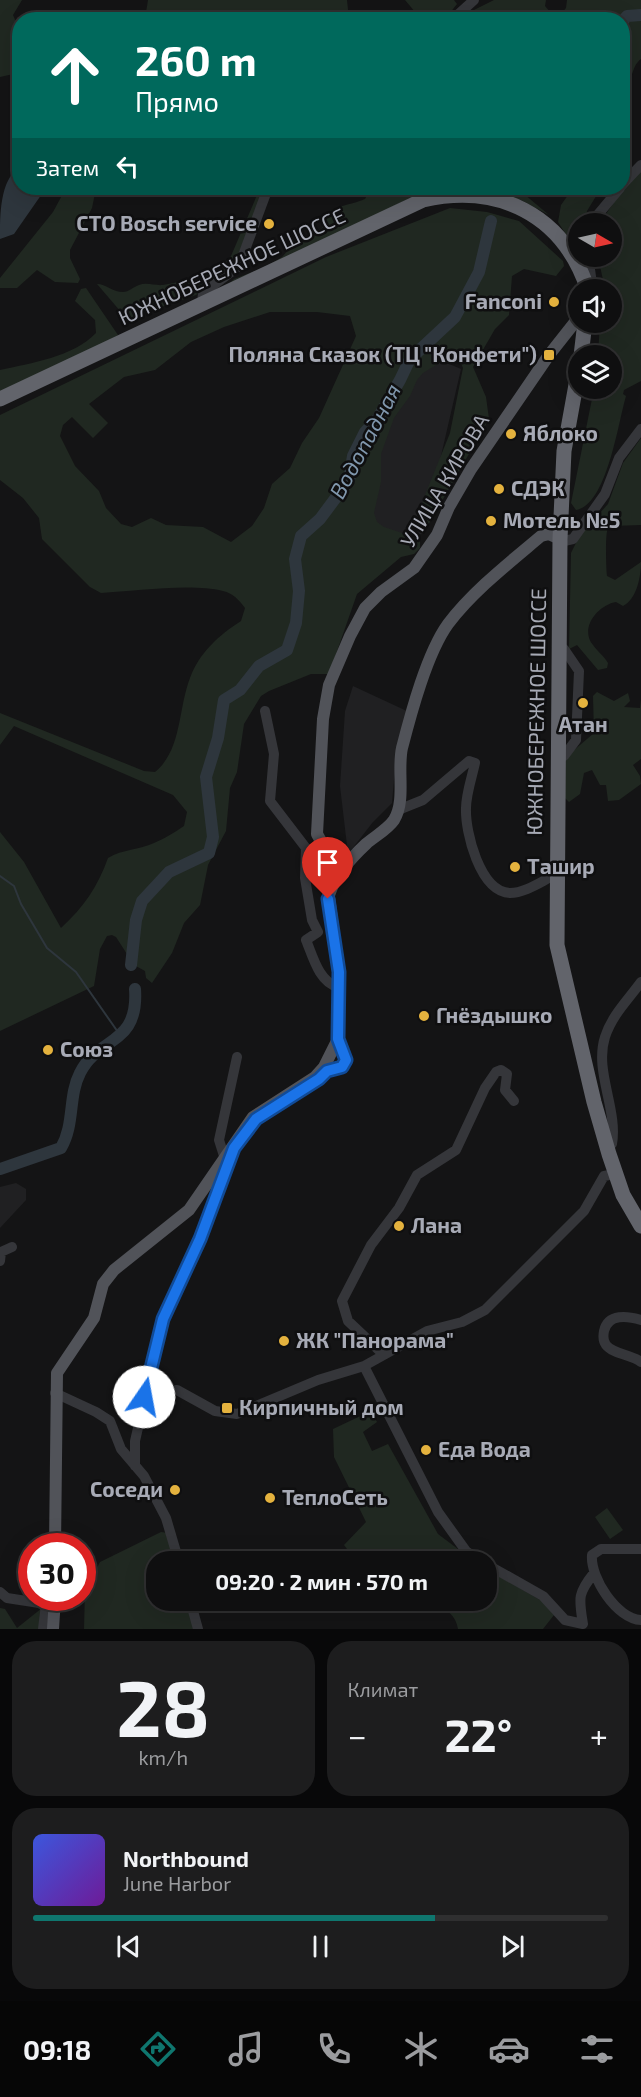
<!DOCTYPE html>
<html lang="ru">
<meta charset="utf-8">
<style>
body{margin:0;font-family:"Exo 2",sans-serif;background:#1d1d1e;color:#f1f3f6;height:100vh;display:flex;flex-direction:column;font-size:22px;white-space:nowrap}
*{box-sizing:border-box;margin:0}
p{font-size:20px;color:#9b9c9f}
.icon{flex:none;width:33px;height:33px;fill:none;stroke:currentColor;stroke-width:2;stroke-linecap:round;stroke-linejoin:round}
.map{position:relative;height:1629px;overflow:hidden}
.side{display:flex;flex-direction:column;gap:12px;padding:12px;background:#080809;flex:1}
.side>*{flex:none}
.top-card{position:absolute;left:12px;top:12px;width:618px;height:183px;border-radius:24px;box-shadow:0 6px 24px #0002,0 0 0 2px #2f2f30;background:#00695c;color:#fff;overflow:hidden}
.needle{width:39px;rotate:99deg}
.tools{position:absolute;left:568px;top:213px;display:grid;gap:12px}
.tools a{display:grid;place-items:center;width:54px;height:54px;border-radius:50%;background:#0f0f10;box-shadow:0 6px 24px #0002,0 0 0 2px #2f2f30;font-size:30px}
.speed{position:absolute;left:18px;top:1533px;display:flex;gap:12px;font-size:30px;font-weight:700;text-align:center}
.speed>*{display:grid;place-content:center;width:78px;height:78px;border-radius:50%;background:#0f0f10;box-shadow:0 6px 24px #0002,0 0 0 2px #2f2f30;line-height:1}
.speed .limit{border:9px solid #d22;background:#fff;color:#111}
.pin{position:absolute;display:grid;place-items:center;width:51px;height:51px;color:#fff;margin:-62px -26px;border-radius:50% 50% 50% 0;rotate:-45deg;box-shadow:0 0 6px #0007}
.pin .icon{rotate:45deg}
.me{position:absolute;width:66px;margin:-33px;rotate:12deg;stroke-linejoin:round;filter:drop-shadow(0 0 4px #0008)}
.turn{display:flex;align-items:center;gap:21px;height:126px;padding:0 24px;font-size:27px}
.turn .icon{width:78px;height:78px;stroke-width:2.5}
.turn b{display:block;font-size:42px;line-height:51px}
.then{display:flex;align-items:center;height:57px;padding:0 24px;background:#0003;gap:12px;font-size:22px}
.big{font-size:45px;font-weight:700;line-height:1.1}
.side .tile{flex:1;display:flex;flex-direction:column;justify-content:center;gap:9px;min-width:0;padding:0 21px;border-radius:24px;background:#1d1d1e}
.side .dial{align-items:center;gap:0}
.dial b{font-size:78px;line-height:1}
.song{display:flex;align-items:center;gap:18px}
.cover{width:72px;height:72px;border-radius:9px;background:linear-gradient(135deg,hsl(230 70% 55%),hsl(280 70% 35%))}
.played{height:6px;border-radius:3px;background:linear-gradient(90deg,#0f766e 70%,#2f2f30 70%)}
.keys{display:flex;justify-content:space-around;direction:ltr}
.heat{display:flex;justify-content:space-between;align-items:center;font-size:33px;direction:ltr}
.side .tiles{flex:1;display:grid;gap:12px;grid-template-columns:1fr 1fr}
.tile:last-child{grid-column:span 2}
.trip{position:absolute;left:146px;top:1551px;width:351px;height:60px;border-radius:24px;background:#0f0f10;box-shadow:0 6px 24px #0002,0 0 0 2px #2f2f30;font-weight:700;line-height:60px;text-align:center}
.menu{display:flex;height:96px;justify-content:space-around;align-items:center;background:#060606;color:#9b9c9f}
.menu .icon{width:42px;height:42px}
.menu .current{color:#0f766e}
.menu b{font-size:27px;color:#f1f3f6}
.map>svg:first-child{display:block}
.built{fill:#202022}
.green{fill:#202821;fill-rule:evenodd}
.water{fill:#2e363d}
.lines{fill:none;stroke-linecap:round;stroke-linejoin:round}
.stream{stroke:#2e363d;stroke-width:2}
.river{stroke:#2e363d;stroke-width:12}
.minor{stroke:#35363a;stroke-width:10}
.major{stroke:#515359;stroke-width:12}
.highway{stroke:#62646b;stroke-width:15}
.route-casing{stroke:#114b97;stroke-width:15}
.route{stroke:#1a73e8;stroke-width:10}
.poi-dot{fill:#e4b23e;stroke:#0f0f10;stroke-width:2}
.labels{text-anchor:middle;stroke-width:5;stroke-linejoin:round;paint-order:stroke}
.poi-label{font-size:21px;font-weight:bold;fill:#a7aab5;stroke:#0f0f10;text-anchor:start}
.street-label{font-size:21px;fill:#a7aab5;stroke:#0f0f10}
.water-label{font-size:22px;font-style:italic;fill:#8097ad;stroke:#0f0f10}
</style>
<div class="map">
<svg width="641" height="1629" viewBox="0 0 641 1629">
<rect width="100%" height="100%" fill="#141415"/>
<path class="built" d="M 433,357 L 461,369 L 423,534 L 360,540 L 386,419 Z
M 353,686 L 409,712 L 396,757 L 392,803 L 373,822 L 348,854 L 340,786 L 345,711 Z
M 16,1183 L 26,1189 L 26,1200 L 0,1228 L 0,1187 Z"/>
<path class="green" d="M 0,0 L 22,0 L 13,15 L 19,29 L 19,69 L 18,73 L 0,77 Z
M 148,0 L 347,0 L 349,19 L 145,19 Z
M 405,0 L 454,0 L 457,4 L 445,19 L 421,19 Z
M 494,0 L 546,0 L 545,6 L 551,13 L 560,15 L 566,8 L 567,0 L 641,0 L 641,59 C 630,67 633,84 623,94 L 622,20 L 465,19 L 472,11 Z
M 641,170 L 641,381 L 624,390 L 623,394 L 626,396 C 618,423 607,505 576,510 L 571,503 L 594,389 L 612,388 L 612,356 L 598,355 L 600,323 L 612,322 L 612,290 L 605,289 L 598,257 L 612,256 L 612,224 L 600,223 L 624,187 Z
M 66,188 L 96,188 L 92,208 L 70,250 L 70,258 L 80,279 L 78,283 L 55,282 L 37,270 L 17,288 L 0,288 L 0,278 L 53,212 Z
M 260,188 L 266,188 L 234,264 L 196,295 L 127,319 L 97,284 C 106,284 112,292 123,292 C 129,292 133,287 139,285 C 147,282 155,286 163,285 C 184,282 217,272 231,256 Z
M 371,188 L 520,188 L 524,194 L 549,215 L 521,200 L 449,188 L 410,198 L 221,292 L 234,279 L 265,267 L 282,257 L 294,244 L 322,228 L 322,216 C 339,204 348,206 365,199 Z
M 573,188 L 601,188 L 587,211 L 584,223 L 579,224 L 579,255 L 558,222 L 561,205 Z
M 450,208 L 487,212 L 519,221 L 563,261 L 564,266 L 556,276 L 524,269 L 512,276 L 509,315 L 495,329 L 473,367 L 486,397 L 489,419 L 427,527 L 422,514 L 423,500 L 450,433 L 463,368 L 459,359 L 451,356 L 423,373 L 417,380 L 410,396 L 394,418 L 381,454 L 381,482 L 374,513 L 377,522 L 384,527 L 420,539 L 420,548 L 414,554 L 401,557 L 357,594 L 329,674 L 311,674 L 269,691 L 261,696 L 244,724 L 237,772 L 230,788 L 226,831 L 208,865 L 200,905 L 184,923 L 172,953 L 152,983 L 146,978 L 145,971 L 134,965 L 116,937 L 112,935 L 107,936 L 100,949 L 94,986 L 0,1031 L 0,832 L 24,862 L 61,928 C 84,907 98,886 108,858 C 123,849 139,850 154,843 C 164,839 175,832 184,826 L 187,812 L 173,795 L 14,726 L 0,745 L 0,713 L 144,771 L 155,772 C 182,750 178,709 190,678 C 199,653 219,635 241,621 L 245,608 C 239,600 233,593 223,591 C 191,583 135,591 101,593 L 90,587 L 42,539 L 39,518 L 23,498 L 0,480 L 0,415 L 326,257 ZM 270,312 L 317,312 L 350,316 L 356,336 L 319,418 L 302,443 L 290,468 L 272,484 L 264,508 L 252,526 L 231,542 L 203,527 L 166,525 L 151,518 L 132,527 L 121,524 L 106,508 L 99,491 L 75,466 L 60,436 L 63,425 L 72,417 L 93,438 L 108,423 L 89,404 L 124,377 L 155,370 L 191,342 L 224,327 Z
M 86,288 L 118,335 L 88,354 L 0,392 L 0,370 C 31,363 73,357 96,333 L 95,320 L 75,301 L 81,289 Z
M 641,438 L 641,525 L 612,526 L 608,528 C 605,533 606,568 607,576 L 615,580 L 641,562 C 641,576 637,599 623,606 L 616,602 C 598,605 579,628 593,645 C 598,652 604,656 608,663 L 607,668 L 598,670 L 577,645 L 569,649 L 571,553 L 580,535 L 608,504 L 623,463 Z
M 597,692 L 614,701 L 628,693 L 630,701 L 624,707 L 640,708 L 641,700 L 641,759 L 633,765 L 640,776 L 641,784 L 619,800 L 608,801 L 606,785 L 600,785 L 592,770 L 584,773 L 580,794 L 569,802 L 565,798 L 566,757 L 594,733 L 593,696 Z
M 371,1411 L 377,1422 L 363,1432 L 372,1451 L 388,1444 L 438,1534 L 474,1561 L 356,1561 L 344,1545 L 366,1522 L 334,1457 L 333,1429 Z
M 607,1508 L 623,1530 L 610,1539 L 595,1517 Z
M 161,1532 L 169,1533 L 177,1561 L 156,1562 L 156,1600 L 188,1601 L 196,1629 L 84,1629 L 85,1590 L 100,1562 Z
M 486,1569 L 542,1601 L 554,1615 L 543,1629 L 458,1629 C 454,1602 423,1605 402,1601 L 486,1600 Z
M 0,1608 L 5,1609 L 17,1628 L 42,1608 L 45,1629 L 0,1629 Z"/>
<path class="water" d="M 19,167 L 20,188 L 46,188 L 14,234 L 0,239 C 0,214 0,181 19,167 Z"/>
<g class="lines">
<path class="stream" d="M 0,876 L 14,886 L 21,904 L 47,948 L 76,972 L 120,1035"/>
<path class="river" d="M 622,22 L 627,16 L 641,15
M 131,965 L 136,920 L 142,901 L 169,872 L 209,853 L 213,837 L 206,777 L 218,738 L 224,700 L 240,690 L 259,666 L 287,650 L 296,623 L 299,591 L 295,559 L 301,536 L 320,519 L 349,480 L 353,456 L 365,432 L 378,418 L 400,380 L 410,359 L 455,317 L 479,272 L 491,221
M 0,1169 L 61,1148 C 75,1124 68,1096 80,1073 C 98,1036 139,1046 135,989"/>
<path class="minor" d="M 452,20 L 474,0
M 622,185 L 641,165
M 590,224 L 620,188
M 588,256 L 593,290
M 202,303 L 203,293 L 239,266 L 268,188
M 564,541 L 573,539 L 605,494 L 619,458 L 641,429
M 265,711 L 274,754 L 270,801 L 306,848 L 305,878 L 312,920 L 318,932 L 306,940 C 313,957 319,982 338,987
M 564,756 L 576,740 L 579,671 L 564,649
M 398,810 L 423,800 L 469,761 L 475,763 C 472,777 466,794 466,808 C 465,832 480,892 510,893 C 526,893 543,880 557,874
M 612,1144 C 618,1109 594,1071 605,1037 C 612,1015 628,1000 641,982
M 225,1159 L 219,1140 L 237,1057
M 0,1261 L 1,1252 L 12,1247
M 641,1320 C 628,1316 608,1313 604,1331 C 603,1336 603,1341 606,1345 C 613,1354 632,1355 641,1362
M 383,1354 L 348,1321 L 342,1301 L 371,1245 L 399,1208 L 417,1175 L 456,1150 L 485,1088 L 496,1072 L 501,1070 L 507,1074 L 505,1090 L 514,1101
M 364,1366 L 438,1512 L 466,1551 L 482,1562
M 55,1393 L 96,1412 L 110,1421 L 121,1449 L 144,1476 L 166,1518 L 179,1562
M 144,1397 L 177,1390 L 215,1411 L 237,1414 L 318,1380 L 364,1366 L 427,1331 L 462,1322 L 485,1310 L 584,1211 L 604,1176 L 615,1174
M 135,1466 L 135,1441 L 163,1319 L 200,1239 L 232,1154
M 641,1549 L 601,1549 L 592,1555 C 590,1578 617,1619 641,1620
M 486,1564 L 543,1596 L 565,1620 L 583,1624 C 579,1599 577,1594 594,1573
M 0,1592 L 7,1598 L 46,1604 L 43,1629
M 190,1600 L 198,1629"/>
<path class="major" d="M 329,895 C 335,876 352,857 366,844 C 375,836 387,830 394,820 C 406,801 397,770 402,748 C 411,713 427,653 448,624 C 473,591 509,563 541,536 L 549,534 L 560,539
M 318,1080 L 327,1071 L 342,1067 L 346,1060 L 338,1039
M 55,1546 L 57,1373 L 94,1318 L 103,1284 L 114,1270 L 189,1210 L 253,1117 L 315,1077 L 324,1067 L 338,1039 L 339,973 L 322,843 L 317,834 L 323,719 L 329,685 L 350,636 L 365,608 L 381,592 L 414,568 L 437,535 L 449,507 L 471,469 L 549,355 L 579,317
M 53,1629 L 55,1598"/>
<path class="highway" d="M 581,356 L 585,322
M 579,368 L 564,451 L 560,539 L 557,945 L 594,1102 L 609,1154 L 623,1195 L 641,1226
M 0,399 L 423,200 C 498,183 563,214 588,290"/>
</g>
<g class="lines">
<g class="route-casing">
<path id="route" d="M 144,1397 L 163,1319 L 200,1239 L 234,1148 L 256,1119 L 319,1079 L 327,1071 L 342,1067 L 346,1060 L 338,1039 L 339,972 L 328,899"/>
</g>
<use href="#route" class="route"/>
</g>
<g class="poi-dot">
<circle cx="269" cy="224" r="6"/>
<circle cx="554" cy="302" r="6"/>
<rect x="543" y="349" width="12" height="12" rx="3"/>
<circle cx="511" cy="434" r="6"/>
<circle cx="499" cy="489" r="6"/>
<circle cx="491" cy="521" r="6"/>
<circle cx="583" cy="703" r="6"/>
<circle cx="515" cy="867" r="6"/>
<circle cx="424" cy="1016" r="6"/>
<circle cx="48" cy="1050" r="6"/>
<circle cx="399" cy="1226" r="6"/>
<circle cx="284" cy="1341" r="6"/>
<rect x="221" y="1402" width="12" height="12" rx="3"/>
<circle cx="426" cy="1450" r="6"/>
<circle cx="175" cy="1490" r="6"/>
<circle cx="270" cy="1498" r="6"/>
</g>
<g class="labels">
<g class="poi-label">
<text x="257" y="231" text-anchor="end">СТО Bosch service</text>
<text x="542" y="309" text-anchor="end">Fanconi</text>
<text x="537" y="362" text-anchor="end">Поляна Сказок (ТЦ "Конфети")</text>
<text x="523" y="441">Яблоко</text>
<text x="511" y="496">СДЭК</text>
<text x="503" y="528">Мотель №5</text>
<text x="583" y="732" text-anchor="middle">Атан</text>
<text x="527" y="874">Ташир</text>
<text x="436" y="1023">Гнёздышко</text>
<text x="60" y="1057">Союз</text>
<text x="411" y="1233">Лана</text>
<text x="296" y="1348">ЖК "Панорама"</text>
<text x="239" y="1415">Кирпичный дом</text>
<text x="438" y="1457">Еда Вода</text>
<text x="163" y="1497" text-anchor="end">Соседи</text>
<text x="282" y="1505">ТеплоСеть</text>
</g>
<g class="street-label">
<text transform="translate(232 267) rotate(-25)" y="7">ЮЖНОБЕРЕЖНОЕ ШОССЕ</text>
<text transform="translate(445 481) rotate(-59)" y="7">УЛИЦА КИРОВА</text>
<text transform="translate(537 712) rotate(-89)" y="7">ЮЖНОБЕРЕЖНОЕ ШОССЕ</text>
</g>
<g class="water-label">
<text transform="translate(365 441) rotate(-62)" y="8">Водопадная</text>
</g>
</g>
</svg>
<div class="tools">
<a><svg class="needle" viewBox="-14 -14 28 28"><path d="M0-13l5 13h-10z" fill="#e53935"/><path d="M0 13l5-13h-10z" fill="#9b9c9f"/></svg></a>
<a><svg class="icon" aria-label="sound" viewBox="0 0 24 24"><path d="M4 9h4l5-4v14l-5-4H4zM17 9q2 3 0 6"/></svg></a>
<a><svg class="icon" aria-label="layers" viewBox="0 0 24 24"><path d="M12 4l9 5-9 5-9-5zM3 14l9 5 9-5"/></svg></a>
</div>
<div class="speed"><div class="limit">30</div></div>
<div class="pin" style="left:328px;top:899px;background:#d93025"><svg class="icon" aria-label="arrive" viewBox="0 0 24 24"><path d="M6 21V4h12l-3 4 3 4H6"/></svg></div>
<svg class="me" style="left:144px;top:1397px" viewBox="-20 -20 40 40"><circle r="19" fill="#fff"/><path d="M0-13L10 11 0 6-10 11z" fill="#1a73e8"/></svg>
<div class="trip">09:20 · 2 мин · 570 m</div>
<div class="top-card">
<div class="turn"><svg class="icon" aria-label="ahead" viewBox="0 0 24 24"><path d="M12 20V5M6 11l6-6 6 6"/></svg><div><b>260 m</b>Прямо</div></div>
<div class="then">Затем<svg class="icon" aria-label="left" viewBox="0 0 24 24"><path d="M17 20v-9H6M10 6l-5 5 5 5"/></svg></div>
</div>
</div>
<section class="side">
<div class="tiles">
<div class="tile dial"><b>28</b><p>km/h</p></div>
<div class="tile"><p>Климат</p>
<div class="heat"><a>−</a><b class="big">22°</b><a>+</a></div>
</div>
<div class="tile">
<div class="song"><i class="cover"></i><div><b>Northbound</b><p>June Harbor</p></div></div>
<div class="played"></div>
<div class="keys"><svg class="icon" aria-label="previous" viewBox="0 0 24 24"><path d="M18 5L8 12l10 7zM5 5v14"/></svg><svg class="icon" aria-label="pause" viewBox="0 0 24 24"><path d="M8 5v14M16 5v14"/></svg><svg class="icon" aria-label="next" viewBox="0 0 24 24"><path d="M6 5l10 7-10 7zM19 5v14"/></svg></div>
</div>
</div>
</section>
<nav class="menu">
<b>09:18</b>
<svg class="icon current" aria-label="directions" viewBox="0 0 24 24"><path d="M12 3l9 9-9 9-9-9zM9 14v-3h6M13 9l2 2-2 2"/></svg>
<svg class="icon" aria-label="music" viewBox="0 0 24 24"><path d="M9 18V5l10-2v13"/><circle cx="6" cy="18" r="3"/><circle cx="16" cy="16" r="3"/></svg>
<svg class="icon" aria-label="phone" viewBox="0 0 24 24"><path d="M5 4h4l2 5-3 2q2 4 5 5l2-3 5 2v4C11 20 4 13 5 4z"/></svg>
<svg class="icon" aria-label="climate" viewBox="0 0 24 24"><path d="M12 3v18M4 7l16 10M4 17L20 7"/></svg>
<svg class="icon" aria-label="car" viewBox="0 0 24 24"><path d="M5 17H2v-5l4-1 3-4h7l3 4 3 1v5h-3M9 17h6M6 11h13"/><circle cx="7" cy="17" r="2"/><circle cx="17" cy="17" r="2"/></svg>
<svg class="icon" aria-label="filters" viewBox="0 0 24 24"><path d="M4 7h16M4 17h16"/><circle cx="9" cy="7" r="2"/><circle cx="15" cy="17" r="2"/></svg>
</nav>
